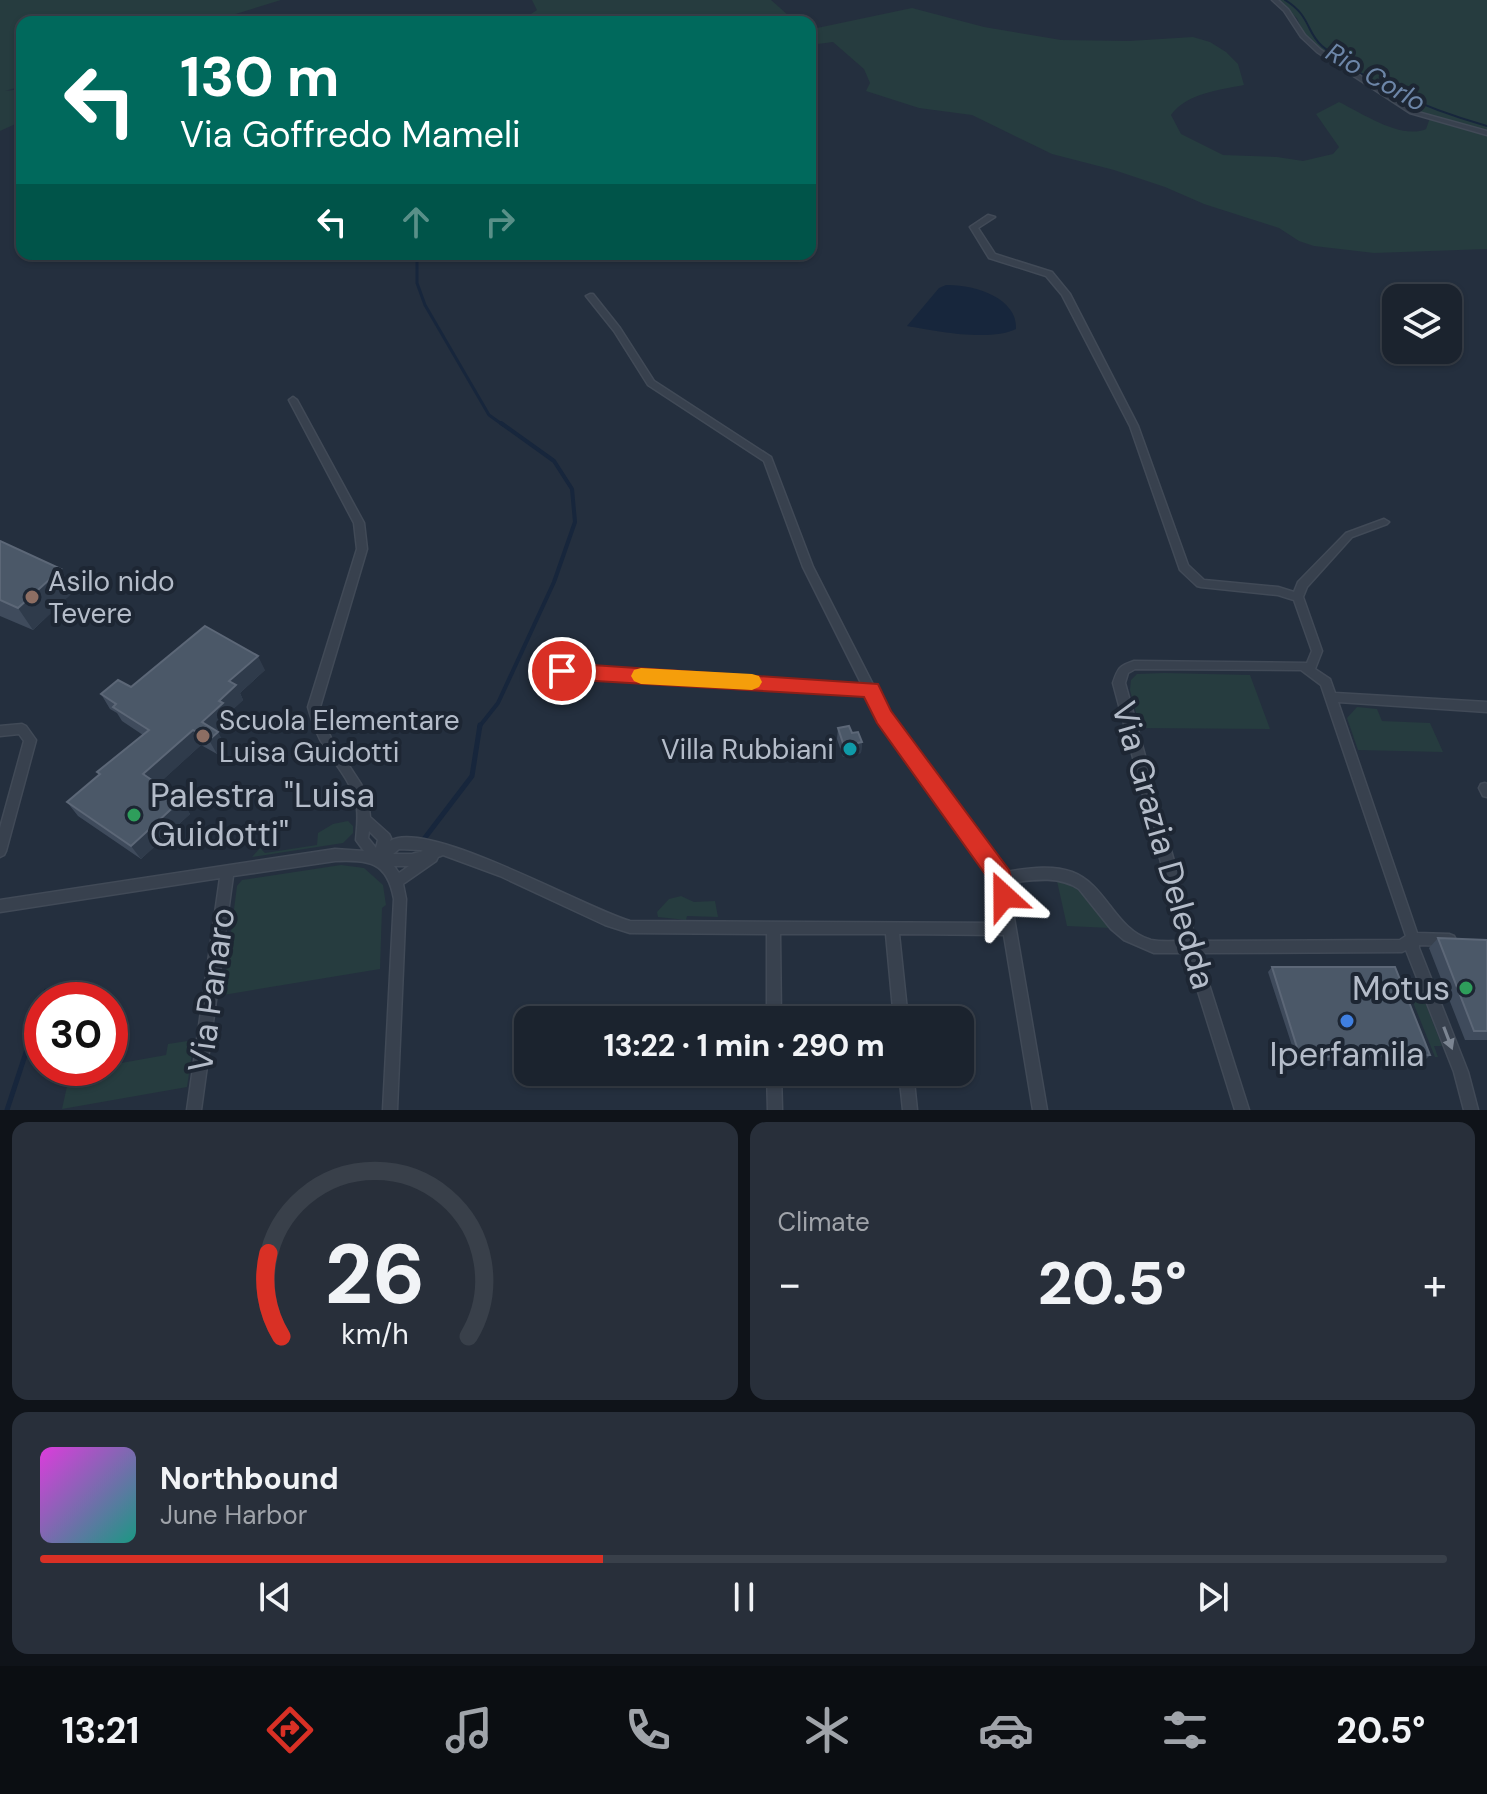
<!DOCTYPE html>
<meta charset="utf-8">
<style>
body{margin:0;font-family:"DM Sans",sans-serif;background:#282f3a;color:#f1f3f6;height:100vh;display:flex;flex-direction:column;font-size:30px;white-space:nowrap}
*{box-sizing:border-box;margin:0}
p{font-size:26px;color:#a0a4aa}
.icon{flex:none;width:44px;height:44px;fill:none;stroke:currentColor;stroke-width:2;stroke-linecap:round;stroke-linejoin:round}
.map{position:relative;height:1110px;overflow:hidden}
.panel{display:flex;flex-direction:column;gap:12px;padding:12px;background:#0f1319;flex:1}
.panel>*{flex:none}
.banner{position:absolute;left:16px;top:16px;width:800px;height:244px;border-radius:16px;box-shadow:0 2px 6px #0004,0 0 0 2px #39404a;background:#00695c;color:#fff;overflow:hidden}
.controls{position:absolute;left:1382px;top:284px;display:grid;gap:16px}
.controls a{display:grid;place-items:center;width:80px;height:80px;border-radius:16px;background:#1b232e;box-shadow:0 2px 6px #0004,0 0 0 2px #39404a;font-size:40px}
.speed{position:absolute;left:24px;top:982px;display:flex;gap:16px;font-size:40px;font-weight:700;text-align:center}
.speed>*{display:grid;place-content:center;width:104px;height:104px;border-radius:50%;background:#1b232e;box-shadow:0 2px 6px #0004,0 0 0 2px #39404a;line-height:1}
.speed .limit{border:12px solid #d22;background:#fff;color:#111}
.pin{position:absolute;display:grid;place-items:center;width:68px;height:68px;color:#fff;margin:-34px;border:4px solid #fff;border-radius:50%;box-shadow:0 2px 8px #0007}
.me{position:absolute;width:88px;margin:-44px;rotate:336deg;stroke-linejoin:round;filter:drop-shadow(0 0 6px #0008)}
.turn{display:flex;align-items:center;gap:28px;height:168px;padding:0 32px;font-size:36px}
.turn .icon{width:104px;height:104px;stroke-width:2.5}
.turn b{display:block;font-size:56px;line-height:68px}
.lanes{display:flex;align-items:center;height:76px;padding:0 32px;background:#0003;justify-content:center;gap:40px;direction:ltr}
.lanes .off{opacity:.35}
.big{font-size:60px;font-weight:800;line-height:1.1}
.panel .widget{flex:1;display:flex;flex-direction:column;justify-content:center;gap:12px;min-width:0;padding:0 28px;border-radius:16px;background:#282f3a}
.panel .dial{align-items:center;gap:0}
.dial svg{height:208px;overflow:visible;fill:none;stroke:#39404a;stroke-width:7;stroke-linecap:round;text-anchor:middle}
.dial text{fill:#f1f3f6;stroke:none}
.song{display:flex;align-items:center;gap:24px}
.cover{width:96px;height:96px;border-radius:12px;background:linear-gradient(135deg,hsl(300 70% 55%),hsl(170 70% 35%))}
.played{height:8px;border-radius:4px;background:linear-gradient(90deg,#d93025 40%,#39404a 40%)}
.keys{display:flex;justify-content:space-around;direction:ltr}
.heat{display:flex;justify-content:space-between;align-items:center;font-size:44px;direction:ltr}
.panel .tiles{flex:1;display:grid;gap:12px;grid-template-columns:1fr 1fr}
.widget:last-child{grid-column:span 2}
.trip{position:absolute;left:514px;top:1006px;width:460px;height:80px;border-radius:16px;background:#1b232e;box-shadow:0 2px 6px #0004,0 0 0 2px #39404a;font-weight:800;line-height:80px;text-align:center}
.menu{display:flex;height:128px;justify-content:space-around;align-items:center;background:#0b0e12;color:#a0a4aa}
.menu .icon{width:56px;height:56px}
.menu .on{color:#d93025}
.menu b{font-size:36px;color:#f1f3f6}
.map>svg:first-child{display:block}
.green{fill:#263c3f}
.water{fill:#17263c}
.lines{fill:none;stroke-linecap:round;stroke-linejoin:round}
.stream-far3{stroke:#17263c;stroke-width:2}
.stream-far2{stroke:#17263c;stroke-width:3}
.stream-far1{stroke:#17263c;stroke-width:4}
.stream{stroke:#17263c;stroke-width:5}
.street-casing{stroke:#414a57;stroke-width:3}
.street{fill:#38414e;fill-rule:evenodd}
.wall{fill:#3f4b5c}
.shaded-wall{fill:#2f3b4b}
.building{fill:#4b5868;stroke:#5c6777;stroke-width:2}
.oneway{fill:#7c8592}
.route{fill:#d93025;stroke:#8d1f18;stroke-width:2}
.slow{fill:#f59e0b}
.education-dot{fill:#8d6e63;stroke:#1d2633;stroke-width:3}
.culture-dot{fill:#0f9aa8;stroke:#1d2633;stroke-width:3}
.leisure-dot{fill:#2e9e5b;stroke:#1d2633;stroke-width:3}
.shop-dot{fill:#3f7fe0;stroke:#1d2633;stroke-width:3}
.labels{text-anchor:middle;stroke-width:8;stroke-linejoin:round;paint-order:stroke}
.far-water-label{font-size:26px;font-style:italic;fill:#6d86a8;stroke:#1d2633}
.poi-label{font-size:28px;fill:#b4bcc9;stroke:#1d2633;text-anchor:start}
.near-poi-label{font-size:34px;fill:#b4bcc9;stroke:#1d2633;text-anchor:start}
.near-street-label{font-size:34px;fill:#b4bcc9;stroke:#1d2633}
</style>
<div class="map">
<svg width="1487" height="1110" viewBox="0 0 1487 1110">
<rect width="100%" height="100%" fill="#242f3e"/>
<path class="green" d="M 0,0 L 281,0 L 226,17 L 226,22 L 22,22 L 22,86 L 5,91 L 22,89 L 22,121 L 0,131 Z
M 532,0 L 771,0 L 788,15 L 806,22 L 519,22 L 537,10 Z
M 1274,0 L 1487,0 L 1487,249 L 1374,253 L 1314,246 L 1299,241 L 1279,228 L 1204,204 L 1165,187 L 1114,170 L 1052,154 L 972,115 L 919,108 L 866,91 L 870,83 L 864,69 L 833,42 L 810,45 L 810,24 L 817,28 L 912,8 L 984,27 L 1061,40 L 1129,41 L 1193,37 L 1210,42 L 1226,52 L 1238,64 L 1244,85 C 1219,90 1187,93 1171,115 L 1181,134 L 1223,155 L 1277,157 L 1303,161 L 1333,154 L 1339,147 L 1316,114 L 1339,102 C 1362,113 1401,140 1426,129 L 1430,118 L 1320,51 L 1303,32 L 1297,18 Z
M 1164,673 L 1250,675 L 1270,729 L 1140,728 L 1130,690 L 1131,680 L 1137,674 Z
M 1357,707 L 1377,709 L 1382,721 L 1430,723 L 1443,752 L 1358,750 L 1347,718 Z
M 348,821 L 353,826 L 353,833 L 343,843 L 252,857 L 260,848 L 265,853 L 317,845 L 318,833 L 333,824 Z
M 341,865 L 364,868 L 383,885 L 386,905 L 382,908 L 380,969 L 223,995 L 237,886 L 242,880 Z
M 1057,881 C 1085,888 1095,905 1111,928 L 1067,926 Z
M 681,896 L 694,902 L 715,901 L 718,917 L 687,916 L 686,920 L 658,917 L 657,912 L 669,899 Z
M 1411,997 L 1423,997 L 1442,1046 L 1434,1046 L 1438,1057 L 1435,1057 Z
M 194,1040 L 187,1087 L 62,1109 L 71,1068 L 110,1068 L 110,1065 L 166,1055 L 168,1044 Z"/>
<path class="water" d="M 946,285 C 972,284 1018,297 1016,329 C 990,342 935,331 907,326 L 939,288 Z"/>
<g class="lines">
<path class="stream-far3" d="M 1285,0 C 1311,16 1306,32 1322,46 C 1367,84 1431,110 1487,126"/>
<path class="stream-far2" d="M 417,254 L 417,283 L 425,305 L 489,415 L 503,425"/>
<path class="stream-far1" d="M 479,727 L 498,703 L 554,582 L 575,522 L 572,489 L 554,461 L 501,423"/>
<path class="stream" d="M 424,839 L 472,776 L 480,725
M 43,1000 L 46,991
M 7,1110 L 42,1004"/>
<g class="street-casing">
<path id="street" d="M 1272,0 L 1278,0 L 1288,9 L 1305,35 L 1321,50 L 1414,111 L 1487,131 L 1487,135 L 1410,113 L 1317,52 L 1301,37 L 1284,11 Z
M 988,215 L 995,217 L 978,228 L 995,254 L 1052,272 L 1070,294 L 1138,426 L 1188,565 L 1204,580 L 1278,587 L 1294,592 L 1298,582 L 1346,533 L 1384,519 L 1389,522 L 1387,524 L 1352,537 L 1307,587 L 1303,597 L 1322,651 L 1315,669 L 1330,679 L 1335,693 L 1487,702 L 1487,712 L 1338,702 L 1417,933 L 1449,934 L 1454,936 L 1456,940 L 1454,944 L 1449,946 L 1419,945 L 1419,948 L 1468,1072 L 1478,1110 L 1464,1110 L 1454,1072 L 1406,950 L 1402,952 L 1199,953 L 1249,1110 L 1235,1110 L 1186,953 L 1154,953 L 1124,940 L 1111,929 L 1079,889 C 1058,875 1032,880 1008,883 L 1047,1110 L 1033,1110 L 1004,935 L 899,934 L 908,1020 L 894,1020 L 886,934 L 780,934 L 781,1020 L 767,1020 L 767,934 L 630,933 L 605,925 L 500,876 L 443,855 L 438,857 L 436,861 L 403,884 L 406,899 L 397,1110 L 383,1110 L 394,899 C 387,861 369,860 335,861 L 233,876 L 201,1110 L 187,1110 L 220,878 L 0,912 L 0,900 L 335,849 L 364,851 L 356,840 C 357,827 359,815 356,802 C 351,782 336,765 325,748 C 317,735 312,722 308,707 L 357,549 L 354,523 L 289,400 L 293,397 L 297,400 L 364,523 L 367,549 L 320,707 L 325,725 L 331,738 L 361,784 L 368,800 L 370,817 L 389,834 L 391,838 L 390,841 C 427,818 585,908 630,921 L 1002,923 L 995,880 L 880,720 L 867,694 L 532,672 L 531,669 L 532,666 L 536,665 L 862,685 L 803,567 L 764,461 L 648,385 L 614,331 L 586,296 L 590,294 L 593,294 L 620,328 L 654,381 L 771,457 L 813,567 L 888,714 L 1004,872 C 1026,869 1050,864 1072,872 C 1107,885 1114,929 1151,940 C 1161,942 1173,941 1182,941 L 1113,683 C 1118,668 1119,666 1134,661 L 1307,663 L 1312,651 L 1294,600 L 1278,595 L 1201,587 L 1197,586 L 1180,570 L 1130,426 L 1062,295 L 1046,276 L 989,258 L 970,227 ZM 1135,669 L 1301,670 L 1321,685 L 1406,936 L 1400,940 L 1196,941 L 1125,683 L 1128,673 ZM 369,831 L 378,840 L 376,848 L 368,838 ZM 399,849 L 421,850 L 423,851 L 412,854 L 393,854 ZM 394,866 L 409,866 L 399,873 Z
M 22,724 L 26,726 L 36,740 L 6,851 L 4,855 L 0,857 L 0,828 L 24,741 L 19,734 L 0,736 L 0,726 Z
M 1485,783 L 1487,784 L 1487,797 L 1483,796 L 1479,788 L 1481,784 Z
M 767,1072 L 781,1072 L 782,1110 L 768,1110 Z
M 899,1072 L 913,1072 L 917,1110 L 903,1110 Z"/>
</g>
<use href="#street" class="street"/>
</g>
<path class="wall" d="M 0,541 L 74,591 L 33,630 L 0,616 Z
M 265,670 L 240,693 L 243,700 L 229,713 L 231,718 L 216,731 L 226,746 L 217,754 L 201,745 L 158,784 L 181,800 L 190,814 L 141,859 L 78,816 L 67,802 L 99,775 L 97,772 L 143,735 L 122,721 L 117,713 L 110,709 L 101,694 L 131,687 Z
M 838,728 L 852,733 L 862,742 L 861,753 L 843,757 L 837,739 Z
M 1438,938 L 1487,940 L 1487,1040 L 1465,1040 L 1429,948 Z
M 1272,967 L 1430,1055 L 1425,1060 L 1297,1061 L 1268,972 Z"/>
<path class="shaded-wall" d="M 61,569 L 74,591 L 33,630 L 18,608 Z
M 258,656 L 265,670 L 240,693 L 243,700 L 229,713 L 231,718 L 210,736 L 202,722 L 229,681 Z
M 193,730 L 201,745 L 153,789 L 143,774 Z
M 218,732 L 226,746 L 217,754 L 209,740 Z
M 862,742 L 861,753 L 843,757 L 844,746 Z
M 181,800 L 190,814 L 141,859 L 131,846 Z"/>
<path class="building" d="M 0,541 L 61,569 L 18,608 L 0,600 Z
M 205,626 L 258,656 L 229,681 L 236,685 L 219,701 L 223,703 L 202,722 L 218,732 L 209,740 L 193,730 L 143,774 L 181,800 L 131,846 L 67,802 L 100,774 L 97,772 L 149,730 L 113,707 L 116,704 L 101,694 L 118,680 L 131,687 Z
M 849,726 L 852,733 L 858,732 L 862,742 L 844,746 L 838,728 Z
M 1438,938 L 1487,940 L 1487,1031 L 1474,1031 Z
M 1272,967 L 1395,967 L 1430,1055 L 1300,1057 Z"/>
<defs><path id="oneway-solid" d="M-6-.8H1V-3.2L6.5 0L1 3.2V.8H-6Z" transform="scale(2)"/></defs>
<use class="oneway" href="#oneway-solid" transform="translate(1448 1038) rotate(69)"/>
<path class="route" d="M 562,663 L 878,684 L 891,711 L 1009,870 L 1016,896 L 1012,903 L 1004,906 L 996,903 L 990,881 L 877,723 L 864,697 L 562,679 L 555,676 L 552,671 L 555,665 Z"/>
<path class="slow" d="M 641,668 L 752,674 L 759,676 L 762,682 L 759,687 L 752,690 L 641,684 L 634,681 L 631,676 L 634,670 Z"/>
<g class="education-dot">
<circle cx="32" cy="597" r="8"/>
<circle cx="203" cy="736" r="8"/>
</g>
<circle class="culture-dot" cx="850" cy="749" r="8"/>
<g class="leisure-dot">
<circle cx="134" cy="815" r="8"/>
<circle cx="1466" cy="988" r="8"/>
</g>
<circle class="shop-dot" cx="1347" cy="1021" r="8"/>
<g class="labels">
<g class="far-water-label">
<text transform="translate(1376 77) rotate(30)" y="9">Rio Corlo</text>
</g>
<g class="poi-label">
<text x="48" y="591">Asilo nido<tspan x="48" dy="32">Tevere</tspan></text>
<text x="219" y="730">Scuola Elementare<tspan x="219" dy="32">Luisa Guidotti</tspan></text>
<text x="834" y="759" text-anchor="end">Villa Rubbiani</text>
</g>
<g class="near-poi-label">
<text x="150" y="807">Palestra "Luisa<tspan x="150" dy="39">Guidotti"</tspan></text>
<text x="1450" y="1000" text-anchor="end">Motus</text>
<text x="1347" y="1066" text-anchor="middle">Iperfamila</text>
</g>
<g class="near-street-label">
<text transform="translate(1164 845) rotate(74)" y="12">Via Grazia Deledda</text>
<text transform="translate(211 990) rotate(-82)" y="12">Via Panaro</text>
</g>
</g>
</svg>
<div class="controls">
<a><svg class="icon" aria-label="layers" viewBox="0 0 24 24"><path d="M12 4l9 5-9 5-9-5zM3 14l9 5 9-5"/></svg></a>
</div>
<div class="speed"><div class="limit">30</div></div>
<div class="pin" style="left:562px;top:671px;background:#d93025"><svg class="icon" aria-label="arrive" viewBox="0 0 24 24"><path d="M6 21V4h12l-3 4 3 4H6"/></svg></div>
<svg class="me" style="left:1004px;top:896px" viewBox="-20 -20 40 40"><path d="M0-17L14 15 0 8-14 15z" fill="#d93025" stroke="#fff" stroke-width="4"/></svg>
<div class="trip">13:22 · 1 min · 290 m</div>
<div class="banner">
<div class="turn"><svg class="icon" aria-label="left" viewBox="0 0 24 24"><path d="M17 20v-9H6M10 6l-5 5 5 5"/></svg><div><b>130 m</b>Via Goffredo Mameli</div></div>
<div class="lanes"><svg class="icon" aria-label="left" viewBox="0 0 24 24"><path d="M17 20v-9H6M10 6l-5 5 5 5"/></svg><svg class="icon off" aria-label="ahead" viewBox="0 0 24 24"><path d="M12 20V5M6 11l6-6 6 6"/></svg><svg class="icon off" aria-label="right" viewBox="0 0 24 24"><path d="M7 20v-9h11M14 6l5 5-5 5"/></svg></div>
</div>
</div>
<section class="panel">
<div class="tiles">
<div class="widget dial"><svg viewBox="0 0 100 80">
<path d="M14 69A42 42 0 1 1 86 69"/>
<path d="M14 69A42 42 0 0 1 9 37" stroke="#d93025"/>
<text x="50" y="56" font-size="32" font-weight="700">26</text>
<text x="50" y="72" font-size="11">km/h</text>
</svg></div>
<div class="widget"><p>Climate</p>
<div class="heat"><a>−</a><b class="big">20.5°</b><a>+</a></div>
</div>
<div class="widget">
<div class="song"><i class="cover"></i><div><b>Northbound</b><p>June Harbor</p></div></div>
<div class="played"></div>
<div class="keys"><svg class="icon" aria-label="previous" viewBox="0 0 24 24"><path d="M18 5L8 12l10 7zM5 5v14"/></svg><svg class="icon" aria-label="pause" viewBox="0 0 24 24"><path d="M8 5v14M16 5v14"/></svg><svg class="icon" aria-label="next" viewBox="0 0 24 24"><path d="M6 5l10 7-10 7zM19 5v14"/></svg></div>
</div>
</div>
</section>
<nav class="menu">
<b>13:21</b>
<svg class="icon on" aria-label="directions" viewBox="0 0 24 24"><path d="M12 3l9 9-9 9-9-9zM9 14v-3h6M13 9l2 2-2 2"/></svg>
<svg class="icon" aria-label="music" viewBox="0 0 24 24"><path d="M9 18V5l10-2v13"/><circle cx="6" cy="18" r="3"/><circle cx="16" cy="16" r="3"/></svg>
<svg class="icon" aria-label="phone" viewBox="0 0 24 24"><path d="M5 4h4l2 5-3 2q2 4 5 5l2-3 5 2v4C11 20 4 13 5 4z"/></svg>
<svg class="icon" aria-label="climate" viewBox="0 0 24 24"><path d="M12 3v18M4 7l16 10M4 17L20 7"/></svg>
<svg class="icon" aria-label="car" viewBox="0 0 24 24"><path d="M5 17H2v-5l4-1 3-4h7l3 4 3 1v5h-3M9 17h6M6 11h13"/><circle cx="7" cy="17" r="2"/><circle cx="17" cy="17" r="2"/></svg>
<svg class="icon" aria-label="filters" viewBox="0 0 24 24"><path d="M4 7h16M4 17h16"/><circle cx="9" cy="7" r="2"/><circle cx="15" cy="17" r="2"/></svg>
<b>20.5°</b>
</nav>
